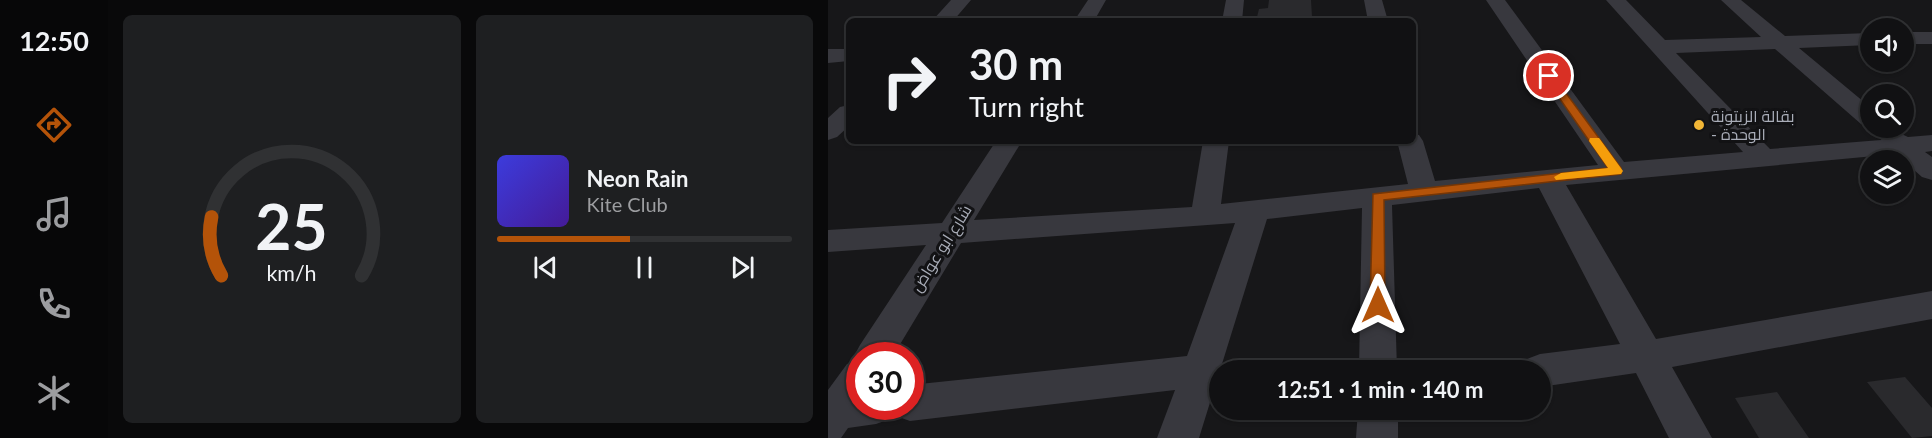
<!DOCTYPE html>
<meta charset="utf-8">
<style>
body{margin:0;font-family:Lato,Cairo,sans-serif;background:#1e1f21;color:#f1f3f6;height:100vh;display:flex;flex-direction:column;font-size:22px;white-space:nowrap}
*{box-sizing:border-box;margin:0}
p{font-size:20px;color:#9c9da0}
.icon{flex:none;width:33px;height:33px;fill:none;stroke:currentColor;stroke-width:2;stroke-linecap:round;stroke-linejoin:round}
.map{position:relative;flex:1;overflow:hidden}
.sheet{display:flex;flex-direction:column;gap:15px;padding:15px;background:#09090a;width:720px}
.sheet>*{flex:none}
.hud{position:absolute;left:18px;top:18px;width:570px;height:126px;border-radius:9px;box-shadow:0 2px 4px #0004,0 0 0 2px #303133;background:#111113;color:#f1f3f6;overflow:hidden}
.fabs{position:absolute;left:1032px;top:18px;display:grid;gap:12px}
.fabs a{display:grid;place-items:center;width:54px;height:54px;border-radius:50%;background:#111113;box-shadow:0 2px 4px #0004,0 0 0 2px #303133;font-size:30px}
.speed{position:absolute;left:18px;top:342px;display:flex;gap:12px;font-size:30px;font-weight:700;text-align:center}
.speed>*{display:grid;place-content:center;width:78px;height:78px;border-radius:50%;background:#111113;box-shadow:0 2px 4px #0004,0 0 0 2px #303133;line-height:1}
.speed .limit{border:9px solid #d22;background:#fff;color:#111}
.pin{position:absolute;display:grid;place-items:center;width:51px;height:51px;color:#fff;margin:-26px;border:3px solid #fff;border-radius:50%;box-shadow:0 2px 6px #0007}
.me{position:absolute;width:66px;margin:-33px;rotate:0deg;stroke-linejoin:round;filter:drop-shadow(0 0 4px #0008)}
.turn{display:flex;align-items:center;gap:21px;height:126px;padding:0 24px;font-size:27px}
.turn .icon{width:78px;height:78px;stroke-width:2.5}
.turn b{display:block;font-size:42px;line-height:51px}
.sheet .tile{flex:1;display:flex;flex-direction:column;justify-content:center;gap:9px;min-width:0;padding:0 21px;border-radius:9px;background:#1e1f21}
.sheet .dial{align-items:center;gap:0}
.dial svg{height:156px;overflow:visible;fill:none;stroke:#303133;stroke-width:7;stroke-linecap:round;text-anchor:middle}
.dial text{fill:#f1f3f6;stroke:none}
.song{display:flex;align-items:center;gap:18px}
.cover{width:72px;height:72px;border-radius:9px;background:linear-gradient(135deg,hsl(240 70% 55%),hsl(260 70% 35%))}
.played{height:6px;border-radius:3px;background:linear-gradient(90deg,#b45309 45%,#303133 45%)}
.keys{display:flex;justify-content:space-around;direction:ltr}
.sheet .tiles{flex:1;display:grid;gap:15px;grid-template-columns:repeat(2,1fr)}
.trip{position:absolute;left:381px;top:360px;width:342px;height:60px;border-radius:30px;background:#111113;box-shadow:0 2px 4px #0004,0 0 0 2px #303133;font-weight:700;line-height:60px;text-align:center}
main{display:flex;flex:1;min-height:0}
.tab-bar{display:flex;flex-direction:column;width:108px;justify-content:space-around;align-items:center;background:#070708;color:#9c9da0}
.tab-bar .icon{width:42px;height:42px}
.tab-bar .current{color:#b45309}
.tab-bar b{font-size:27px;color:#f1f3f6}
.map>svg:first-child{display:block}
.building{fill:#2a2a2d}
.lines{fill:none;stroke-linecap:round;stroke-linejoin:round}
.street{fill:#38383e;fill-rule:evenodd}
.route{fill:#b45309;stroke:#753606;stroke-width:1.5}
.slow{fill:#f59e0b}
.poi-dot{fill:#f1b636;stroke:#121214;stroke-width:2}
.labels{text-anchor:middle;stroke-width:6;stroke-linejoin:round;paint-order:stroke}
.poi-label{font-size:16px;fill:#a9adb8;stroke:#121214;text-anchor:start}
.street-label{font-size:16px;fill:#a9adb8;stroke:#121214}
</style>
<main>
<nav class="tab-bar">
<b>12:50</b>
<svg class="icon current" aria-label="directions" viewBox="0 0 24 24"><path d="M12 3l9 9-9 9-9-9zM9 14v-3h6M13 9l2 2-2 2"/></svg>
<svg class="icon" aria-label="music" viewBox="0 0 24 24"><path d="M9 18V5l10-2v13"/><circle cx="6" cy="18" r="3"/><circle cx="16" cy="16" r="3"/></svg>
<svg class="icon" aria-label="phone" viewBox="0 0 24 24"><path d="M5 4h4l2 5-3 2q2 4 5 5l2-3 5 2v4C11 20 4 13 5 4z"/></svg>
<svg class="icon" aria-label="climate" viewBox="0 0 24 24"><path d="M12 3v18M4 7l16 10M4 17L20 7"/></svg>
</nav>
<section class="sheet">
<div class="tiles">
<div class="tile dial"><svg viewBox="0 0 100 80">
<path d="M14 69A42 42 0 1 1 86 69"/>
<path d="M14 69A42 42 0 0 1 9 39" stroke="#b45309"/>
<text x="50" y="56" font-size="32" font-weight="700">25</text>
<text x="50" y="72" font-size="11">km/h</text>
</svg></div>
<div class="tile">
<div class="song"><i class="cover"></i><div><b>Neon Rain</b><p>Kite Club</p></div></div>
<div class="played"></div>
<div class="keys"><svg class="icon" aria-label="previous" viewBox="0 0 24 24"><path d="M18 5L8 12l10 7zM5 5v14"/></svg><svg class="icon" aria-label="pause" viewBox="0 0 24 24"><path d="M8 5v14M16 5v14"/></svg><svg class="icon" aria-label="next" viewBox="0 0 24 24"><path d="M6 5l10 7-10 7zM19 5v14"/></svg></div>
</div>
</div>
</section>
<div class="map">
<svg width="1104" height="438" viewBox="0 0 1104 438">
<rect width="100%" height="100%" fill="#171719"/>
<path class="building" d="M 441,0 L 483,0 L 484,17 L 429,17 L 431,9 L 440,8 Z
M 1077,377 L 1104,408 L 1104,436 L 1084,438 L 1039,382 Z
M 949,392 L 981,438 L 931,438 L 907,398 Z"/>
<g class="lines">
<path class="street" d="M 123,0 L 143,0 L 125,21 L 104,21 Z
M 260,0 L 278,0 L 266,21 L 246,21 Z
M 398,0 L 416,0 L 414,21 L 394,21 Z
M 536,0 L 554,0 L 560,21 L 540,21 Z
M 658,0 L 677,0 L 796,162 L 915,152 L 778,0 L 798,0 L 837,40 L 933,37 L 893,0 L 913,0 L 957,36 L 1042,33 L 1042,45 L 971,48 L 1042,107 L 1042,126 L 1033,124 L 947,49 L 848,53 L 942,149 L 1053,140 L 1056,133 L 1065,130 L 1080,137 L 1104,135 L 1104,151 L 1097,152 L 1104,157 L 1104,180 L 1094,177 L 1068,154 L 738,185 L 828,339 L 1104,291 L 1104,319 L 844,367 L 884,438 L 841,438 L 808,373 L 712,387 L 712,370 L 693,370 L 699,359 L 712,354 L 792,344 L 711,188 L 564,205 L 569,370 L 531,370 L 534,208 L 439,219 L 371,438 L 329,438 L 347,390 L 82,421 L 68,416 L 66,411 L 62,419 L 48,424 L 20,428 L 13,438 L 0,438 L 0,390 L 19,364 L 29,360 L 26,356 L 32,345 L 98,245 L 0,252 L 0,230 L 114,223 L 168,141 L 194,141 L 146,220 L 364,207 L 375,141 L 401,141 L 393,204 L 580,184 L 569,141 L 585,141 L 585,134 L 591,135 L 595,141 L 607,181 L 770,165 ZM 407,223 L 359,356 L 82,385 L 82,406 L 32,406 L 32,356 L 65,356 L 133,243 Z
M 1076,32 L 1104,32 L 1104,44 L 1076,44 Z
M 0,49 L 21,49 L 21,61 L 0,63 Z
M 21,105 L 21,126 L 9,137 L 0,140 L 0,118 L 12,107 Z
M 530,410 L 570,410 L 570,438 L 528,438 Z"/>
</g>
<path class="route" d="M 717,74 L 724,74 L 793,168 L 793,174 L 556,200 L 557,305 L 555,310 L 544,310 L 542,305 L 545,194 L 780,168 L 716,76 Z"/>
<path class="slow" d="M 762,138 L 771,138 L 795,171 L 793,174 L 728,180 L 726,177 L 733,173 L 780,168 L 761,141 Z"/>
<circle class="poi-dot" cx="871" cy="125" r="6"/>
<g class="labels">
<g class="poi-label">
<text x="883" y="122">بقالة الزيتونة<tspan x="883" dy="18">- الوحدة</tspan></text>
</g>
<g class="street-label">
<text transform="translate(113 248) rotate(-58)" y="6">شارع ابو عواض</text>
</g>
</g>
</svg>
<div class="fabs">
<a><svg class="icon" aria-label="sound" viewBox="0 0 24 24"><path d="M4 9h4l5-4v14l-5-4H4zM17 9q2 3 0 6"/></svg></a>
<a><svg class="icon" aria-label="search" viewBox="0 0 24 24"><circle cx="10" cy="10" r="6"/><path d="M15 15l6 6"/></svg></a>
<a><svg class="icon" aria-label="layers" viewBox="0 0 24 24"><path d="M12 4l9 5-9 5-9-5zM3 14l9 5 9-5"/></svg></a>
</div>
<div class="speed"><div class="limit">30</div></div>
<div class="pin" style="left:721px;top:76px;background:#d93025"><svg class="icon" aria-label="arrive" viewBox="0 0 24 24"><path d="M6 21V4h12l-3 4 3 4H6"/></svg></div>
<svg class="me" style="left:550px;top:305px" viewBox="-20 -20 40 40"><path d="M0-17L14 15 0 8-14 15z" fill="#b45309" stroke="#fff" stroke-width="4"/></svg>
<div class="trip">12:51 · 1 min · 140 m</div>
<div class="hud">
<div class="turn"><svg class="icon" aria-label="right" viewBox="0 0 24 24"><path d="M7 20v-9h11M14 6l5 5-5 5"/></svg><div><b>30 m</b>Turn right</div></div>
</div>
</div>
</main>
